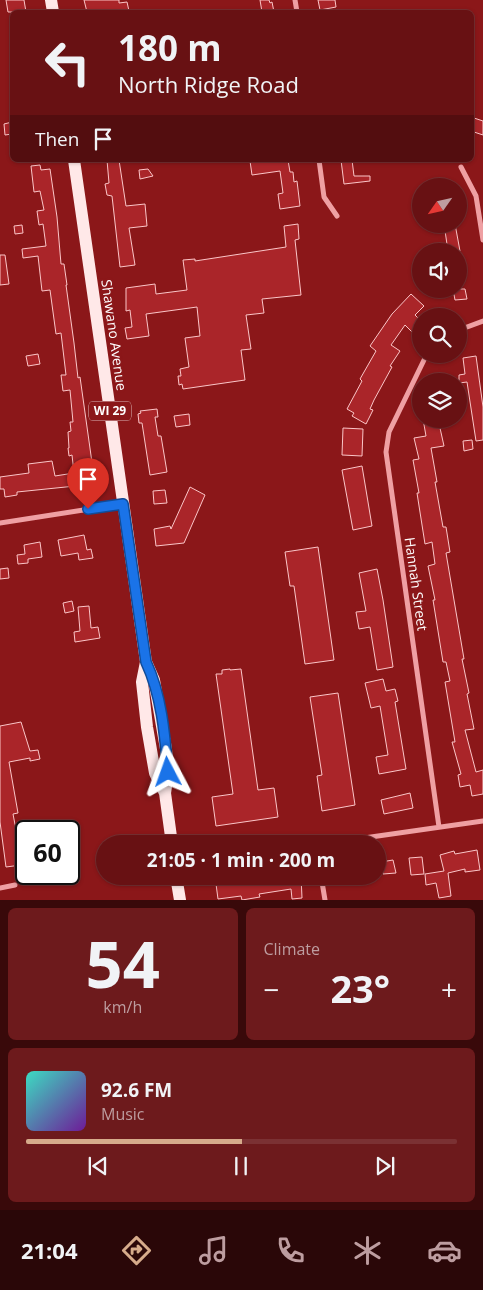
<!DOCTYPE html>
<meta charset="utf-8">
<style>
body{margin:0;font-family:"Open Sans",sans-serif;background:#6d1a1c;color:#f1f3f6;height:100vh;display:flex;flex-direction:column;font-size:19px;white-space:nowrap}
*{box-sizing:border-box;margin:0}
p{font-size:16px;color:#bd9da0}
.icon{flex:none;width:28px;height:28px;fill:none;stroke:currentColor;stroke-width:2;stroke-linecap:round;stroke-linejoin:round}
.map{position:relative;height:900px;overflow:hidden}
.drawer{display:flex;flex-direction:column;gap:8px;padding:8px;background:#39090a;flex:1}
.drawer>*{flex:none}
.guide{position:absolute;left:10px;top:10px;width:464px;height:152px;border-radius:8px;box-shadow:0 1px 4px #0004,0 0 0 1px #7b3133;background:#681113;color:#f1f3f6;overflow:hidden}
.needle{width:32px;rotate:236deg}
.buttons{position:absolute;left:412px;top:178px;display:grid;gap:10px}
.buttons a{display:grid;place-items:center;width:55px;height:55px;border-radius:50%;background:#681113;box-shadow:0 1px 4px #0004,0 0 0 1px #7b3133;font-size:25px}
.speed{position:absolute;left:15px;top:820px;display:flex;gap:10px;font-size:25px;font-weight:700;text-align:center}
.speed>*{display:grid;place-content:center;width:65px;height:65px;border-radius:50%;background:#681113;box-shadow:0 1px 4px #0004,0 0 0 1px #7b3133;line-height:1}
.speed .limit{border:2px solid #111;border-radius:8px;background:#fff;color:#111}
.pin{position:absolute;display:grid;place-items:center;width:42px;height:42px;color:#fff;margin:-51px -21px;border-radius:50% 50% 50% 0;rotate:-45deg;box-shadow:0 0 5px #0007}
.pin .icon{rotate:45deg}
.me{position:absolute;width:55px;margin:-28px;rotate:356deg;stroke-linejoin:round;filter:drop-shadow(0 0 4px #0008)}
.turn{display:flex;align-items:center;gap:18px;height:105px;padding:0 25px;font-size:22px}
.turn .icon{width:65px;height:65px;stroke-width:2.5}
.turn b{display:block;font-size:35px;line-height:42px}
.then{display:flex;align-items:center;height:48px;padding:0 25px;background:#0003;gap:10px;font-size:19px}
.big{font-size:38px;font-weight:700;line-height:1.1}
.drawer .card{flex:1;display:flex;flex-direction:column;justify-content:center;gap:8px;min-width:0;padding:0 18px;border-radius:8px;background:#6d1a1c}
.drawer .dial{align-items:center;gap:0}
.dial b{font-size:65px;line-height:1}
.song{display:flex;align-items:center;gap:15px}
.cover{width:60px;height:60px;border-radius:8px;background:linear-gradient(135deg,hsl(170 70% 55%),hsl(280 70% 35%))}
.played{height:5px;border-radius:2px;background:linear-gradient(90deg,#d6ab8b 50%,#7b3133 50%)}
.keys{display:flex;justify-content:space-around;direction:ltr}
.heat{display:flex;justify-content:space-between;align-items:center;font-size:28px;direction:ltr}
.drawer .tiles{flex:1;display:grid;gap:8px;grid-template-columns:1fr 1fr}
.card:last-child{grid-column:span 2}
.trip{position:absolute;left:96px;top:835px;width:290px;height:50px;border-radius:25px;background:#681113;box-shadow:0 1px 4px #0004,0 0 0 1px #7b3133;font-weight:700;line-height:50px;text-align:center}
.menu{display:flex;height:80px;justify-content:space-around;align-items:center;background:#2a0708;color:#bd9da0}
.menu .icon{width:35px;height:35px}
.menu .current{color:#d6ab8b}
.menu b{font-size:22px;color:#f1f3f6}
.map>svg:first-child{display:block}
.building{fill:#aa2529;stroke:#fbc6c8}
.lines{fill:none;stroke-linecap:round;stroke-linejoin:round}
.minor{stroke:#efa0a3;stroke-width:5}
.primary{stroke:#ffe8e8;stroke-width:12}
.route-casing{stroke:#114b97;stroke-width:12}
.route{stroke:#1a73e8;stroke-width:9}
.labels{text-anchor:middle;stroke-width:5;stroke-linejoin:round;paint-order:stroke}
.shield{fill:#8b1719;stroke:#dcb9ba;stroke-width:1}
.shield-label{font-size:12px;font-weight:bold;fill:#fff}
.street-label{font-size:14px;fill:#fff;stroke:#8b1719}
</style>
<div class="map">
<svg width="483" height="900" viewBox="0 0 483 900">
<rect width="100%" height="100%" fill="#8b1719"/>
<path class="building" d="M 6,0 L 24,0 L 26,12 L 8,12 Z
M 84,0 L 119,0 L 119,3 L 127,2 L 129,11 L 87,12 Z
M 260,0 L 269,0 L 270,3 L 272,2 L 274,12 L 262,12 Z
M 318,0 L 335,0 L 336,7 L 320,10 Z
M 471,117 L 483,121 L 483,135 L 471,131 Z
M 12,122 L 12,134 L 5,135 L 4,124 Z
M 107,160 L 119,160 L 126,206 L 145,204 L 147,226 L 129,228 L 135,265 L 120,267 L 112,196 L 107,195 L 105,184 L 109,183 Z
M 257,160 L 288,160 L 290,172 L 293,172 L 294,182 L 297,181 L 300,206 L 280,209 L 278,194 L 283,193 L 280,171 L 252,175 L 250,161 Z
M 341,160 L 352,160 L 354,176 L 370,176 L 370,181 L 344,184 Z
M 40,165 L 41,170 L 50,169 L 57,217 L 61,264 L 64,264 L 67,285 L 66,285 L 74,343 L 78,378 L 80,377 L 95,484 L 17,492 L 17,495 L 5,497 L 4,489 L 0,489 L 0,477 L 29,473 L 28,464 L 52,461 L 55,476 L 74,473 L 72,455 L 69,456 L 68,448 L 69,448 L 68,432 L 71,431 L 70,422 L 73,422 L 70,390 L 63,391 L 61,375 L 66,375 L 61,333 L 56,334 L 50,290 L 42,291 L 38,256 L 23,258 L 22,249 L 46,246 L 43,224 L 39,225 L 37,211 L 44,210 L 40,191 L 34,192 L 31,166 Z
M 148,169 L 153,176 L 140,179 L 139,170 Z
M 298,224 L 299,239 L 295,240 L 301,295 L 262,299 L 264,313 L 246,315 L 251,349 L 241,350 L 245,380 L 183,389 L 182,384 L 179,385 L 178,376 L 181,376 L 180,369 L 189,367 L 185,338 L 200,336 L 197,307 L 146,314 L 149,336 L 127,339 L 125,328 L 132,327 L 130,310 L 126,311 L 126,288 L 155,284 L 156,294 L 187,290 L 183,260 L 195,259 L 195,261 L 286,247 L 284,226 Z
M 444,224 L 455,224 L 460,251 L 448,251 Z
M 22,225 L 23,233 L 15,234 L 14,226 Z
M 0,255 L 5,255 L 9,284 L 0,285 Z
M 453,289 L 465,289 L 467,299 L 455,300 Z
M 411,294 L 424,306 L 415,315 L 421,321 L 412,332 L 405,325 L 391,345 L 400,351 L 390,366 L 392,367 L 374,400 L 370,409 L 373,410 L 366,424 L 352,416 L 354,413 L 347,409 L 362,381 L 360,379 L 376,351 L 370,346 L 392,314 Z
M 38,354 L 40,364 L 28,366 L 26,356 Z
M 476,356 L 483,407 L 483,440 L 476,441 L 467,382 L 459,383 L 459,375 L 465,374 L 463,358 Z
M 157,409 L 158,417 L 155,417 L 158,436 L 161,436 L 167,472 L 150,475 L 142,423 L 139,423 L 138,414 L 141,413 L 140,411 Z
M 189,414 L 190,425 L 176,427 L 174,416 Z
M 423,419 L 438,419 L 444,446 L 431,448 L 437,482 L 435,482 L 443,527 L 446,527 L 450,552 L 446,553 L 464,659 L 462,659 L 469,693 L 467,694 L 474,729 L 465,730 L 476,772 L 483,770 L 483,794 L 472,796 L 470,785 L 460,787 L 458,775 L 461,774 L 452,742 L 455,742 L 445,682 L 450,681 L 446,662 L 443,662 L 433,600 L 435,600 L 428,566 L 435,564 L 432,542 L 425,544 L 417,493 L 419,493 L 413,460 L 419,459 L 414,438 L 426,436 Z
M 343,428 L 363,429 L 362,456 L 342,455 Z
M 472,440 L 473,449 L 464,451 L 463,441 Z
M 362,466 L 372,526 L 353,530 L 342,470 Z
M 190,487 L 205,495 L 184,543 L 156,546 L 154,529 L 170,526 L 171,529 Z
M 165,490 L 167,503 L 154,504 L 153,491 Z
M 84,535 L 87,550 L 91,549 L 93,558 L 79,560 L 78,553 L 61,556 L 58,540 Z
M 40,542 L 42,557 L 28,559 L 28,563 L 18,564 L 17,555 L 25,554 L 24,545 Z
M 318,547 L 334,660 L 305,664 L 294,586 L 290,586 L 285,552 Z
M 8,568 L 9,578 L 0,579 L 0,569 Z
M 377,569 L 383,600 L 393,667 L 377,670 L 370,627 L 359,629 L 356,612 L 366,611 L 359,573 Z
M 72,601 L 74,611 L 65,613 L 63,603 Z
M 89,606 L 91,628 L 98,627 L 100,638 L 75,642 L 74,632 L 80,631 L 78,607 Z
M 230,669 L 230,670 L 241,669 L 258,790 L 274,788 L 278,817 L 216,826 L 212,797 L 233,794 L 216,674 L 222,674 L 222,670 Z
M 383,679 L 386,691 L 395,689 L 398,701 L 395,702 L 406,769 L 379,774 L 376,757 L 388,755 L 380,706 L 371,708 L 365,683 Z
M 338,693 L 355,805 L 322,811 L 317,776 L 322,775 L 310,697 Z
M 21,722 L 30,751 L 38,750 L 40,759 L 30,761 L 30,758 L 9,762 L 18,813 L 13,814 L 17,835 L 23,835 L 25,852 L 19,853 L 21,865 L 6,867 L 0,822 L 0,726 Z
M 410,793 L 413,808 L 384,814 L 381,800 Z
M 477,850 L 480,870 L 465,872 L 465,869 L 448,873 L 451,896 L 439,898 L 436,883 L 426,885 L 425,874 L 444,871 L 440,855 L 454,851 L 455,854 Z
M 422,857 L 424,874 L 411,875 L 409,858 Z
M 393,860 L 396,873 L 383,874 L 381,862 Z
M 277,876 L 301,876 L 302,898 L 292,899 L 291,889 L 259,894 L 260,897 L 242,900 L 241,896 L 218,899 L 216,884 Z"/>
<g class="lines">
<path class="minor" d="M 295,0 L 297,12
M 319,160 L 324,197 L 337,216
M 461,167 L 476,196 L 483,240
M 459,330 L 483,321
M 429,354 L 425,358 L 389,432 L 386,452 L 439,827
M 0,523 L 122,504
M 322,844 L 483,821
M 321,876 L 325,900
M 0,888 L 15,885"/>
<path class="primary" d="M 51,0 L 53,12
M 74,160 L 146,662 L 154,680 L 166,749 L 168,773 L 165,793 L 172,844
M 146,662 L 142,682 L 147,727 L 155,773 L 165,793
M 176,876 L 180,900"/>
</g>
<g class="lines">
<g class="route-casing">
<path id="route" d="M 88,509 L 123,504 L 146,662 C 162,696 165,736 168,772"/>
</g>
<use href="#route" class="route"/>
</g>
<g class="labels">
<rect class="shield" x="89" y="401.5" width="42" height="19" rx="4"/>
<g class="shield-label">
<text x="110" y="415">WI 29</text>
</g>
<g class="street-label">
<text transform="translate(114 335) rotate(82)" y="5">Shawano Avenue</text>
<text transform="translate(416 584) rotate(82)" y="5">Hannah Street</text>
</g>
</g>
</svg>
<div class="buttons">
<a><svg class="needle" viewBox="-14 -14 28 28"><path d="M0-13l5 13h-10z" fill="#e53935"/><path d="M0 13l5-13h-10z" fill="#bd9da0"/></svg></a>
<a><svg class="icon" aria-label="sound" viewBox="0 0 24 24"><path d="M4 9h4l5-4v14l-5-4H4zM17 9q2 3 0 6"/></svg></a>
<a><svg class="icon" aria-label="search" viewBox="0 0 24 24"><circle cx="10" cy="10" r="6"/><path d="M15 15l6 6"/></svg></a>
<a><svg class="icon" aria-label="layers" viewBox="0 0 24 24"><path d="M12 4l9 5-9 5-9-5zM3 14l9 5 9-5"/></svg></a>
</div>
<div class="speed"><div class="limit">60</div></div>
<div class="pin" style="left:88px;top:509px;background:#d93025"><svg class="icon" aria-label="arrive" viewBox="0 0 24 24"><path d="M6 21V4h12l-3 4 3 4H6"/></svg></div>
<svg class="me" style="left:168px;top:772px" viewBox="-20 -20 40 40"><path d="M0-17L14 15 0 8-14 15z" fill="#1a73e8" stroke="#fff" stroke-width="4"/></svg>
<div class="trip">21:05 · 1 min · 200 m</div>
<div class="guide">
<div class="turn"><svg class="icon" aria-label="left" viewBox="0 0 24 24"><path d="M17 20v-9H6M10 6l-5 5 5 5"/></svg><div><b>180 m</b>North Ridge Road</div></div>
<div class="then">Then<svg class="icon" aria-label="arrive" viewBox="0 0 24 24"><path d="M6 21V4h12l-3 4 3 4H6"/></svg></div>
</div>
</div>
<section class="drawer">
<div class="tiles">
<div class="card dial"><b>54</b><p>km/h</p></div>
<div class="card"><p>Climate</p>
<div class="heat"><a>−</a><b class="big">23°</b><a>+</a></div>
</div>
<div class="card">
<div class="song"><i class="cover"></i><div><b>92.6 FM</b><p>Music</p></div></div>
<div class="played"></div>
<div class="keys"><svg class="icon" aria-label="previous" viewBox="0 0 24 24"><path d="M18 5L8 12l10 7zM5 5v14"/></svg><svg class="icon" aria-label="pause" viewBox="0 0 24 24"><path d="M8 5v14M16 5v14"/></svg><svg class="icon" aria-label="next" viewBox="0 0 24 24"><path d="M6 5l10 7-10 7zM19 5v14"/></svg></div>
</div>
</div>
</section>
<nav class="menu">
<b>21:04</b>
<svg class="icon current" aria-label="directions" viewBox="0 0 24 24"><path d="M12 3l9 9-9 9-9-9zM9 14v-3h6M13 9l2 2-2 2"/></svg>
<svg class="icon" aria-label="music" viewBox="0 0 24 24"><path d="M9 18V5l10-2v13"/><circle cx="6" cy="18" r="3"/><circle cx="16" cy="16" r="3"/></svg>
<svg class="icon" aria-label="phone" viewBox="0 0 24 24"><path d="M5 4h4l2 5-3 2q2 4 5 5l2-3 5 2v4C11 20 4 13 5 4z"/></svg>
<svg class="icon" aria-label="climate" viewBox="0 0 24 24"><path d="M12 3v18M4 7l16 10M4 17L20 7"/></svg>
<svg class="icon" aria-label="car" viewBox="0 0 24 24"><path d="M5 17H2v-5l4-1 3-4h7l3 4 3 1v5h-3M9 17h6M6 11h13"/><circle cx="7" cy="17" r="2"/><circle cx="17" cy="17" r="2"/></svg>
</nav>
